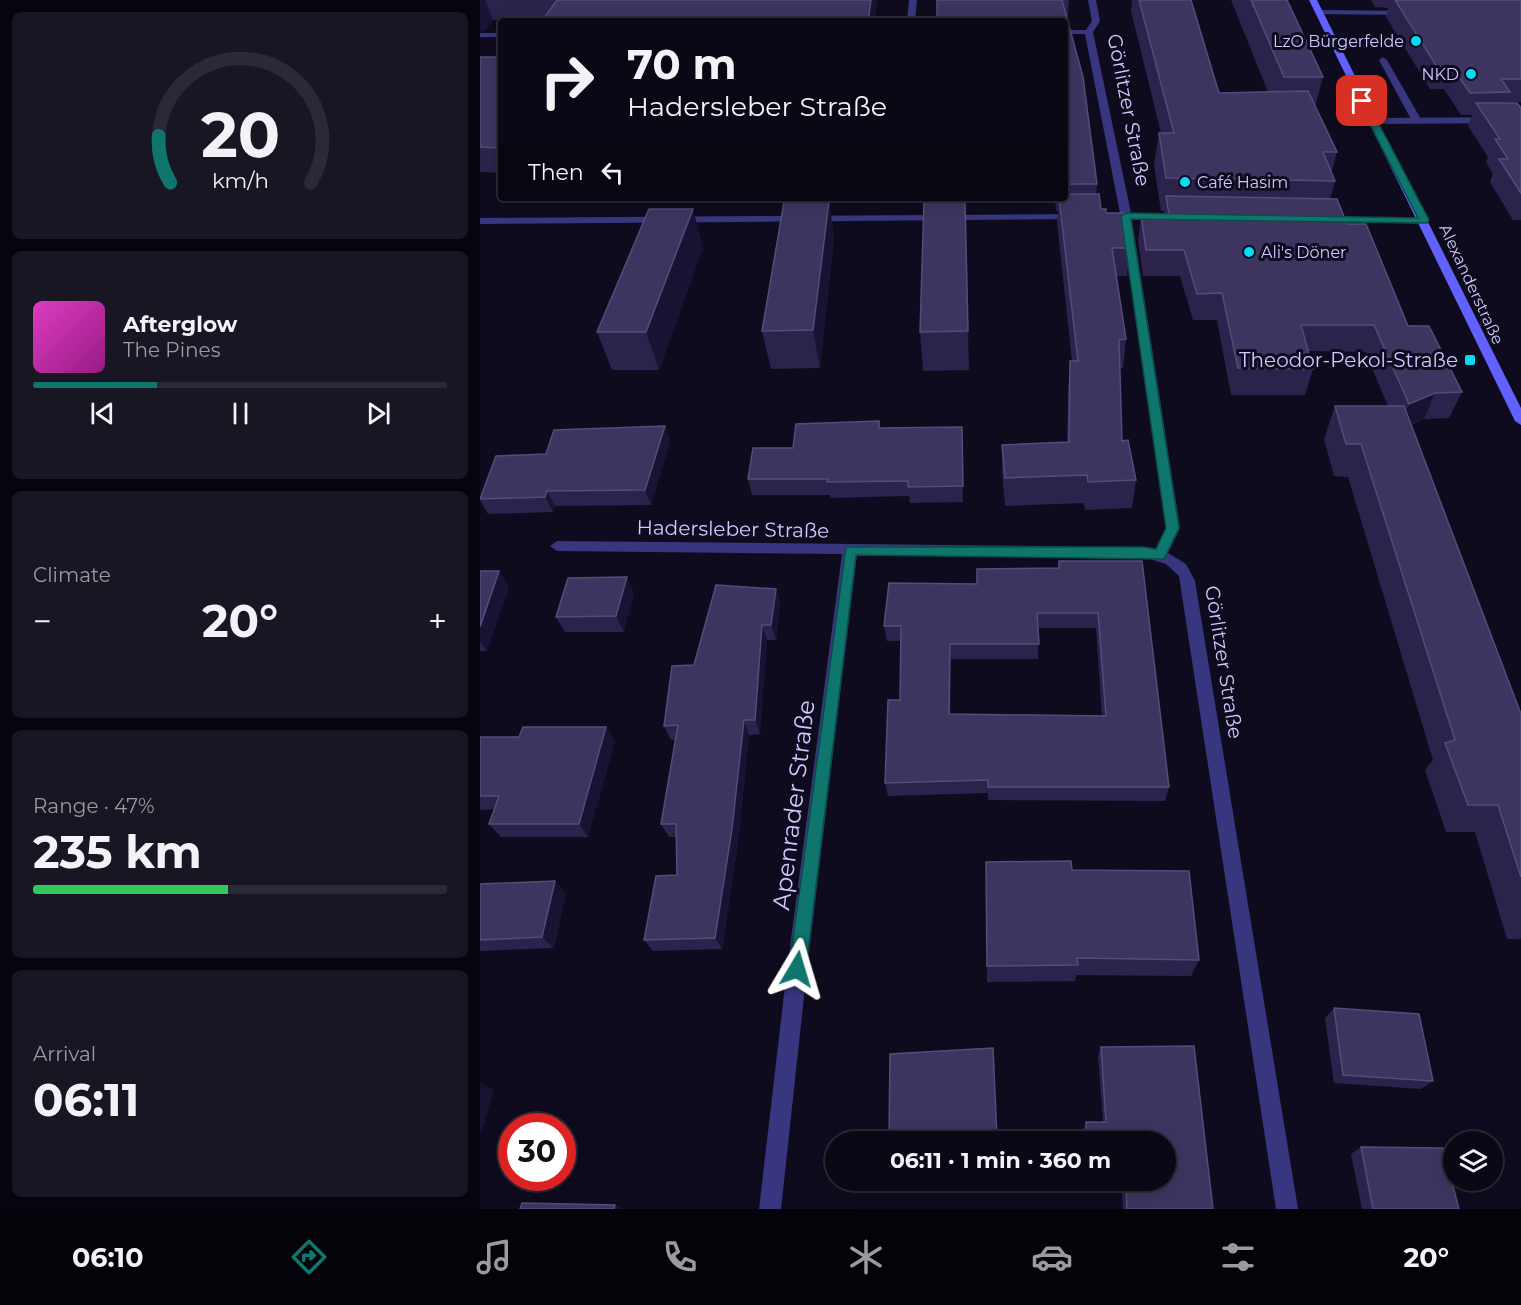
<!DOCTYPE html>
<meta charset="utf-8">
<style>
body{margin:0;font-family:Montserrat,sans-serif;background:#191623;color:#f1f3f6;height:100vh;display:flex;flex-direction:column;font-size:22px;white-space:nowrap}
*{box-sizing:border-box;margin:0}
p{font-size:20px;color:#9a9aa1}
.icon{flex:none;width:33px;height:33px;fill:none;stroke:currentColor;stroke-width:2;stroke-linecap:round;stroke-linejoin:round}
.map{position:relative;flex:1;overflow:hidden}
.details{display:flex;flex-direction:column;gap:12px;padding:12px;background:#06040c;width:480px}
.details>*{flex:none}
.banner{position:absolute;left:18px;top:18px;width:570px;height:183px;border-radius:6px;box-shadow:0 3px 15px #0003,0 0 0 2px #2b2935;background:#0b0816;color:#f1f3f6;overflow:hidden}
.fabs{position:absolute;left:963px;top:1131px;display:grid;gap:12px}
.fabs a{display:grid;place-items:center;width:60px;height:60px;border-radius:50%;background:#0b0816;box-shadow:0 3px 15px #0003,0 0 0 2px #2b2935;font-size:30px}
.speed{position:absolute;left:18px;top:1113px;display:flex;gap:12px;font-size:30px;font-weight:700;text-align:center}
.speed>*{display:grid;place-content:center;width:78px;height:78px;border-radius:50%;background:#0b0816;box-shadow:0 3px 15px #0003,0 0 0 2px #2b2935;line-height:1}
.speed .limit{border:9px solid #d22;background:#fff;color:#111}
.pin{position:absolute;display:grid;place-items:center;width:51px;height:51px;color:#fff;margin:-26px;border-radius:12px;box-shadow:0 3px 9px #0006}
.me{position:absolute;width:66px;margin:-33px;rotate:7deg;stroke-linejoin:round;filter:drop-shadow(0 0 4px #0008)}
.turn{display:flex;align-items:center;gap:21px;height:126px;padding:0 30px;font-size:27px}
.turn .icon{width:78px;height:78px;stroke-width:2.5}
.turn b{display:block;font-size:42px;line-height:51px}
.then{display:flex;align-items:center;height:57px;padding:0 30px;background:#0003;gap:12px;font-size:22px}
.big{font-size:45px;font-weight:700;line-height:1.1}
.details .widget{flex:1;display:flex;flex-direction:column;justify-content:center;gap:9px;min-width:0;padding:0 21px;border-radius:9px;background:#191623}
.details .dial{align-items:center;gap:0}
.dial svg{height:156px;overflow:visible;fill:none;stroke:#2b2935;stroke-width:7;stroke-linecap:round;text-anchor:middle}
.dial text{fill:#f1f3f6;stroke:none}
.song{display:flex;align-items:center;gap:18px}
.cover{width:72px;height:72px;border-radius:9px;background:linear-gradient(135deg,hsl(310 70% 55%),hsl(310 70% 35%))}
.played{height:6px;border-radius:3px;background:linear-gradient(90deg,#0f766e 30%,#2b2935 30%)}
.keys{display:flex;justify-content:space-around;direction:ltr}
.heat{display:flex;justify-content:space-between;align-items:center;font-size:33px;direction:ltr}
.charge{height:9px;border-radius:4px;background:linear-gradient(90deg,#34c759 47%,#2b2935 0)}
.trip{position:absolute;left:345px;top:1131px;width:351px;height:60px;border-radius:30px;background:#0b0816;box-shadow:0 3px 15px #0003,0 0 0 2px #2b2935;font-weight:700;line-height:60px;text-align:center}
.tab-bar{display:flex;height:96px;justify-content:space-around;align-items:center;background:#040309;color:#9a9aa1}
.tab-bar .icon{width:42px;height:42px}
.tab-bar .active{color:#0f766e}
.tab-bar b{font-size:27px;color:#f1f3f6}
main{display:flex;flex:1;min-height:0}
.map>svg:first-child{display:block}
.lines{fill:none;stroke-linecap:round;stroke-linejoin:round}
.lane{fill:#38367e;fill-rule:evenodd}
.street{fill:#38367e;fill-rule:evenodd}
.secondary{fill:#6260ff;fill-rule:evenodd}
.wall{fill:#2b234c;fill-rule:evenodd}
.shaded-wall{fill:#191232}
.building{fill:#3d3560;stroke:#544c79;stroke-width:1.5;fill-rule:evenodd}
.route{fill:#0f766e;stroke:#0a4d48;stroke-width:1.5}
.poi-dot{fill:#00ddf4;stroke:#0f0b1e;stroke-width:2}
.labels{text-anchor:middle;stroke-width:6;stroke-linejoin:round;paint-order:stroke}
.far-poi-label{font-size:16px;fill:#cec9ff;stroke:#0f0b1e;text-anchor:end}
.far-street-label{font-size:16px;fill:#cec9ff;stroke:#0f0b1e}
.street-label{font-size:20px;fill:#cec9ff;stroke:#0f0b1e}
.poi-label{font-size:20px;fill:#cec9ff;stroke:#0f0b1e;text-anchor:end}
.near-street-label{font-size:24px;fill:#cec9ff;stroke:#0f0b1e}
</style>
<main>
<section class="details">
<div class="widget dial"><svg viewBox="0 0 100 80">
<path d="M14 69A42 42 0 1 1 86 69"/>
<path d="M14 69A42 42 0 0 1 8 45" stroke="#0f766e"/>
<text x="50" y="56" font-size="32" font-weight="700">20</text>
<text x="50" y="72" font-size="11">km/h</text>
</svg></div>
<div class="widget">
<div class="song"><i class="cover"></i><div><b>Afterglow</b><p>The Pines</p></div></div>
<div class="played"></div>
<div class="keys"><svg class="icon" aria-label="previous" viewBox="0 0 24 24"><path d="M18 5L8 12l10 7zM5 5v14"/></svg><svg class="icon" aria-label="pause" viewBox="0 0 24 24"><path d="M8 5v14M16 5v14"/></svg><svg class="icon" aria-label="next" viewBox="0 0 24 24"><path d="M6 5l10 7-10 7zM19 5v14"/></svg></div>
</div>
<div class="widget"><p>Climate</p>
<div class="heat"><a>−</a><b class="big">20°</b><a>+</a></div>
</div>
<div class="widget"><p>Range · 47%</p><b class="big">235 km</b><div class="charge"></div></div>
<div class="widget"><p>Arrival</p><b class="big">06:11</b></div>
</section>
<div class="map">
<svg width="1041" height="1209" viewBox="0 0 1041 1209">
<rect width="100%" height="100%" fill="#0f0b1e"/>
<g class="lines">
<path class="lane" d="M 839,10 L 926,11 L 930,13 L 926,15 L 836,14 L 835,12 Z
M 903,57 L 907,60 L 942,121 L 940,123 L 932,121 L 899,60 Z"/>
<path class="street" d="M 429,0 L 437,0 L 435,21 L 427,21 Z
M 608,0 L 616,0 L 620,21 L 613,32 L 651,213 L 680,214 L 685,217 L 680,220 L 652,220 L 700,528 L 688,553 L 706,564 L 715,581 L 818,1209 L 796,1209 L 699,576 L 686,564 L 663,557 L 377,554 L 327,969 L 301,1209 L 279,1209 L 307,969 L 362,554 L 77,551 L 70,546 L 77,541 L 663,547 L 676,549 L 686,528 L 641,219 L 626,219 L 621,216 L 626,213 L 640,213 L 605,34 L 585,34 L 585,30 L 606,30 L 612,21 Z
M 0,33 L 21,33 L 21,37 L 0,37 Z
M 1041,117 L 1041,123 L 892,124 L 887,121 L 892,118 Z
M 596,214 L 601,217 L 600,219 L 0,224 L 0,218 Z
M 845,216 L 944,218 L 949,221 L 944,224 L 841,221 L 840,219 Z"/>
<path class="secondary" d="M 829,0 L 837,0 L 1041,408 L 1041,425 L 1035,421 Z"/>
</g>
<path class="wall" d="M 0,0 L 397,0 L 394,21 L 62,21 L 63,19 L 13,20 L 5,31 L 0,31 Z
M 457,0 L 589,0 L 588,16 L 586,16 L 617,184 L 616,194 L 621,209 L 626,213 L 650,248 L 647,276 L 636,276 L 646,339 L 643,368 L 640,368 L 642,441 L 656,480 L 652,508 L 605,510 L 604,503 L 525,506 L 522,473 L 522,445 L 587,442 L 588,389 L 590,361 L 592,361 L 577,222 L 578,211 L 576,211 L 575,198 L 585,198 L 585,21 Z
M 652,0 L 711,0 L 739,93 L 788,92 L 751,0 L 807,0 L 843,77 L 835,107 L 857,152 L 851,173 L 855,181 L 850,199 L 867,224 L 928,326 L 982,392 L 969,418 L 944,419 L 931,425 L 1041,714 L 1041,939 L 1027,939 L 995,832 L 966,832 L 945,770 L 953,760 L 868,477 L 854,476 L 844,439 L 855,406 L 908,406 L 885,352 L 828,351 L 833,369 L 825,395 L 751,395 L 737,320 L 713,320 L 700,276 L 663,276 L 658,241 L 661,215 L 684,215 L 684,211 L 681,211 L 674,165 L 679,133 L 681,133 L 651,11 Z
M 891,0 L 1041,0 L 1041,102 L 1026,102 L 1026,103 L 1041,108 L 1041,220 L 1033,220 L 1010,182 L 1013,174 L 1006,162 L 1008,157 L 988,126 L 992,115 L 981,115 L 964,89 L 950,89 L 906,17 L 908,8 L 895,7 Z
M 0,57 L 21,57 L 21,173 L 0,172 Z
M 338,198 L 381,198 L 380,201 L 349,201 L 354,238 L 340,368 L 291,369 L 282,331 L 339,201 Z
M 460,198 L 496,198 L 496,200 L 460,200 Z
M 485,201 L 489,370 L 443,371 L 440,332 Z
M 223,247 L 179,370 L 132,370 L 117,332 Z
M 399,421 L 400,428 L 482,427 L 483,502 L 430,503 L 429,496 L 350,498 L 350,495 L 272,495 L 268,479 L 313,448 Z
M 185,426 L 190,441 L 171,505 L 75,506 L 73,512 L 8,514 L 0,500 L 0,498 L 66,454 Z
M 579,561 L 662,561 L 689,787 L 685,801 L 508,800 L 508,793 L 408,796 L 405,783 L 420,700 L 421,641 L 407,641 L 404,626 L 497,584 L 578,568 ZM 558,628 L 616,628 L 622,716 L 471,714 L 471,659 L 558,659 Z
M 0,571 L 29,586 L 7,651 L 0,651 Z
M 296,589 L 300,604 L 296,640 L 287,640 L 280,734 L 269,735 L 258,842 L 242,949 L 173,951 L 164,940 L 197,875 L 196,837 L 189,837 L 181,824 L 195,740 L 191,740 L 184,726 L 214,665 Z
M 154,593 L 144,632 L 85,632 L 76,617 Z
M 126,727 L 135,741 L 108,837 L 21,837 L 9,824 L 15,809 L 0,810 L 0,737 L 39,737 Z
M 592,870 L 719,960 L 711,976 L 596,975 L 595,981 L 507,982 L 507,966 Z
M 0,884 L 86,893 L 74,948 L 0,951 Z
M 854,1008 L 953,1081 L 941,1089 L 854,1083 L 845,1018 Z
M 621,1047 L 733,1209 L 643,1209 L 642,1193 L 607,1193 L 606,1180 L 686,1180 L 686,1142 L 604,1142 L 603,1129 L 606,1122 L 623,1122 L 618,1056 Z
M 513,1048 L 517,1142 L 409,1142 Z
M 881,1147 L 979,1209 L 882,1209 L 871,1154 Z"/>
<path class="shaded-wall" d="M 1,0 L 5,0 L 13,20 L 5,31 L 0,31 L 0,2 Z
M 391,0 L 397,0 L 394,21 L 388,21 Z
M 349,201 L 354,238 L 340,368 L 333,330 Z
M 213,209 L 223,247 L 179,370 L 166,332 Z
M 955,393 L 944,419 L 918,430 L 929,404 Z
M 185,426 L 190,441 L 171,505 L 165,490 Z
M 67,491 L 75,506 L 73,512 L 65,497 Z
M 19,571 L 29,586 L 7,651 L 0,641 L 0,627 Z
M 147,577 L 154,593 L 144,632 L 136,616 Z
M 296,589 L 300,604 L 296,640 L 291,625 Z
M 282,625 L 287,640 L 280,734 L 275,720 Z
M 470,644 L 471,659 L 471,728 L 469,714 Z
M 264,720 L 269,735 L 258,842 L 242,949 L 235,938 Z
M 126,727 L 135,741 L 108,837 L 99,824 Z
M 75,881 L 86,893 L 74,948 L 62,937 Z
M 0,1082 L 14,1090 L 0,1137 Z
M 135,1205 L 144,1209 L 134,1209 Z"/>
<path class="building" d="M 77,0 L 391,0 L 388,21 L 62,21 Z
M 457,0 L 582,0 L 603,77 L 617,184 L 585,184 L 585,21 L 457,21 Z
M 659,0 L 711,0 L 739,93 L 828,91 L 857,152 L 843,152 L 855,181 L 686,178 L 679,133 L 694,133 Z
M 771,0 L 807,0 L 843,77 L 804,77 Z
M 915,0 L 1041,0 L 1041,79 L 1021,79 L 1030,92 L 990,93 L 972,67 L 957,67 Z
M 0,57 L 21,57 L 21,148 L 0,147 Z
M 996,103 L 1037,103 L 1041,108 L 1041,193 L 1019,159 L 1028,159 L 1015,139 L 1020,139 Z
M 585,194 L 619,194 L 621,209 L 626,209 L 626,213 L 645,213 L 650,248 L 632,248 L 646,339 L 639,340 L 642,441 L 648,440 L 656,480 L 608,482 L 607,475 L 525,478 L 522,445 L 589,442 L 590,361 L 598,361 L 579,198 L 585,198 Z
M 686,196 L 857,199 L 867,224 L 886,224 L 928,326 L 949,326 L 982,392 L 955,393 L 929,404 L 894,325 L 821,325 L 833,369 L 758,368 L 742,293 L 717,294 L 704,250 L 666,250 L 661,215 L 689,215 Z
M 349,201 L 333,330 L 282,331 L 304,202 Z
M 485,201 L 488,331 L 440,332 L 444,202 Z
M 169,209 L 213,209 L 166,332 L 117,332 Z
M 855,406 L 924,406 L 1041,714 L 1041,877 L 1018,805 L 988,805 L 965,743 L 975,740 L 881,444 L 866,444 Z
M 399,421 L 399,428 L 482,427 L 483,486 L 428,487 L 428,481 L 347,482 L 348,479 L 268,479 L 273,448 L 313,448 L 316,424 Z
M 185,426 L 165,490 L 67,491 L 65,497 L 0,499 L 16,456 L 66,454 L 74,430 Z
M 579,561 L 662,561 L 689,787 L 508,787 L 508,780 L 405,783 L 408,700 L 420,700 L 421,626 L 404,626 L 409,583 L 497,584 L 497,569 L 579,568 ZM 557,613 L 618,613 L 626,716 L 469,714 L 470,644 L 559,644 Z
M 0,571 L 19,571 L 0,627 Z
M 147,577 L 136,616 L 76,617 L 88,578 Z
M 236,585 L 296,589 L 291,625 L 282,625 L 275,720 L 264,720 L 252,829 L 235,938 L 164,940 L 176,876 L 197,875 L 196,824 L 181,824 L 198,725 L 184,726 L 192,666 L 214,665 Z
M 43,727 L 126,727 L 99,824 L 9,824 L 19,796 L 0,796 L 0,737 L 39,737 Z
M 591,861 L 592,870 L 709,871 L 719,960 L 597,958 L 598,965 L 507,966 L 506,862 Z
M 75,881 L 62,937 L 0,940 L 0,884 Z
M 854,1008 L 939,1014 L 953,1081 L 863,1075 Z
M 714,1046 L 733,1209 L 647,1209 L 646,1187 L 610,1188 L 609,1180 L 686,1180 L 686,1142 L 607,1142 L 606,1122 L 626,1122 L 621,1047 Z
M 513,1048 L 517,1137 L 443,1142 L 409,1142 L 410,1054 Z
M 881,1147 L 963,1148 L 979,1209 L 893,1209 Z
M 42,1203 L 135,1205 L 134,1209 L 40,1209 Z"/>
<path class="route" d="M 882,98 L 887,101 L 949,220 L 947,223 L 651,219 L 699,528 L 684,559 L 376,555 L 326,969 L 324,975 L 317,978 L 311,975 L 309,969 L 366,547 L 663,547 L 676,549 L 686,528 L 641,216 L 646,213 L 938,218 L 878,101 Z"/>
<g class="poi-dot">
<circle cx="936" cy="41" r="6"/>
<circle cx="991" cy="74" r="6"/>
<circle cx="705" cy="182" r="6"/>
<circle cx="769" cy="252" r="6"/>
<rect x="984" y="354" width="12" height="12" rx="3"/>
</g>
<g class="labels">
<g class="far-poi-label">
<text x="924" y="47">LzO Bürgerfelde</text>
<text x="979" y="80">NKD</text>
<text x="717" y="188" text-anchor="start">Café Hasim</text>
<text x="781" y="258" text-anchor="start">Ali's Döner</text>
</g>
<g class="far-street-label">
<text transform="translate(992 284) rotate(65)" y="6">Alexanderstraße</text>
</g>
<g class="street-label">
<text transform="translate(649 110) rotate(79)" y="7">Görlitzer Straße</text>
<text transform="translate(253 529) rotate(1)" y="7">Hadersleber Straße</text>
<text transform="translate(744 662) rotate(81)" y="7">Görlitzer Straße</text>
</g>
<g class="poi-label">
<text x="978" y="367">Theodor-Pekol-Straße</text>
</g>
<g class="near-street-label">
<text transform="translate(314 805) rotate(-83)" y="8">Apenrader Straße</text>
</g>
</g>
</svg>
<div class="fabs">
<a><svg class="icon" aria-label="layers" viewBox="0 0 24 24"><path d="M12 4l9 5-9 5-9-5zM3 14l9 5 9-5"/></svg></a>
</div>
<div class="speed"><div class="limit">30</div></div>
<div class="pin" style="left:882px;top:101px;background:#d93025"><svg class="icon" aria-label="arrive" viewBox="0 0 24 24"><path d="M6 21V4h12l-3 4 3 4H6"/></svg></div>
<svg class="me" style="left:317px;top:969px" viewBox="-20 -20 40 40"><path d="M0-17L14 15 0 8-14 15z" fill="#0f766e" stroke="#fff" stroke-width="4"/></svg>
<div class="trip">06:11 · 1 min · 360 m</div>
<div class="banner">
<div class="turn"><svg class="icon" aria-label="right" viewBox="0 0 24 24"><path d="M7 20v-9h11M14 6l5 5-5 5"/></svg><div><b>70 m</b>Hadersleber Straße</div></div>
<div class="then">Then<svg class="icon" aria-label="left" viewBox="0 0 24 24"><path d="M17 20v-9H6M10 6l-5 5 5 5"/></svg></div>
</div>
</div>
</main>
<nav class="tab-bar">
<b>06:10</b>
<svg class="icon active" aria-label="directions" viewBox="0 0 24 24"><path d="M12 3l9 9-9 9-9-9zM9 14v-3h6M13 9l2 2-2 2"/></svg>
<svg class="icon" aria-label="music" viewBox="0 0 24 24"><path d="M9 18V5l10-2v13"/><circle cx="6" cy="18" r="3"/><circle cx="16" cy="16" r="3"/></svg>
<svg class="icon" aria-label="phone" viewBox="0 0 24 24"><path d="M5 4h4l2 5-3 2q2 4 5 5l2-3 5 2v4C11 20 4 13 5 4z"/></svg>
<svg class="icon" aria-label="climate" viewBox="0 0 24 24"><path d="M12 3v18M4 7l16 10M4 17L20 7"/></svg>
<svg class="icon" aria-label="car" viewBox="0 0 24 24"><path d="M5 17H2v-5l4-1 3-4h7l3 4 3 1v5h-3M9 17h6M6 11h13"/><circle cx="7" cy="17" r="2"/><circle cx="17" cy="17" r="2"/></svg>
<svg class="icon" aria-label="filters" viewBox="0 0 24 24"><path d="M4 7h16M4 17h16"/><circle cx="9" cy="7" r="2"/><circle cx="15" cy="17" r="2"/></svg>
<b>20°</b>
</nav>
